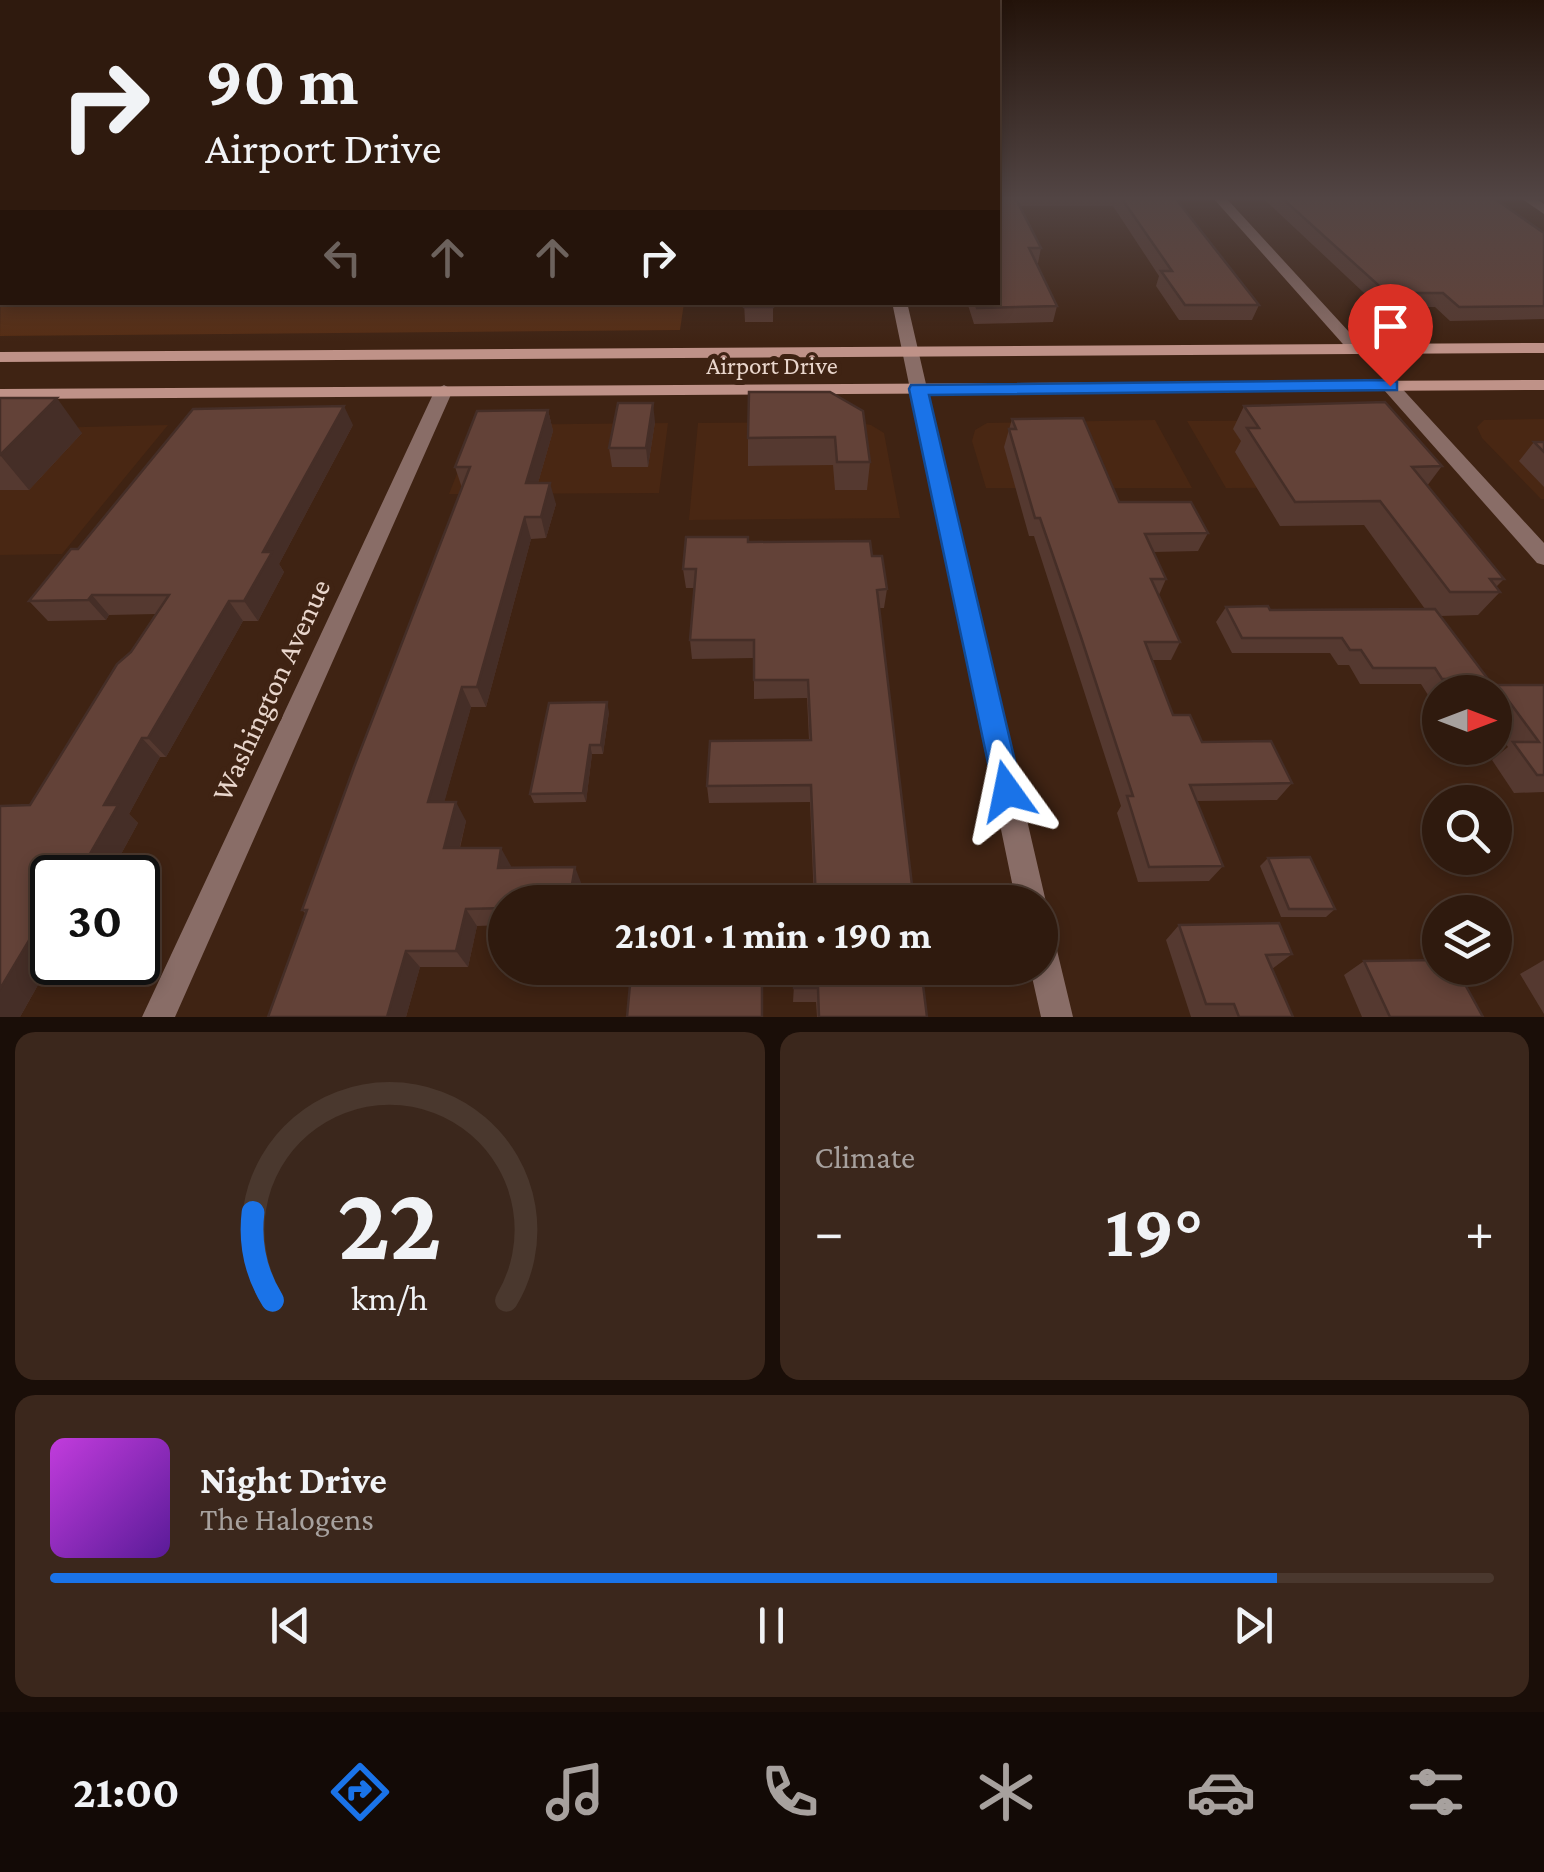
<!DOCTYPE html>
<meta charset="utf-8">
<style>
body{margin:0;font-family:"Crimson Pro",serif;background:#3b271c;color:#f1f3f6;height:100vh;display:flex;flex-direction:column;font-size:38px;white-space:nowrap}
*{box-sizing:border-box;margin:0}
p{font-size:32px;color:#a7a19e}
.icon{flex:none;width:55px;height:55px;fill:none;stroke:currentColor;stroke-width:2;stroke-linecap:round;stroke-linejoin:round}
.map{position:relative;height:1017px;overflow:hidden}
.side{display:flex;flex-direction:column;gap:15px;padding:15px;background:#1a0e08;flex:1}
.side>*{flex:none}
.top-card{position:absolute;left:0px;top:0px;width:1000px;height:305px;box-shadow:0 5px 15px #0003,0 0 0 2px #4a382e;background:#2f1a0e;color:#f1f3f6;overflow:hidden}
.needle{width:65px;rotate:90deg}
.controls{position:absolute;left:1422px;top:675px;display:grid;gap:20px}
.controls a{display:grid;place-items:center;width:90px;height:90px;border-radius:50%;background:#2f1a0e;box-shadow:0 5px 15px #0003,0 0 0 2px #4a382e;font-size:50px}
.speed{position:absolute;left:30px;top:855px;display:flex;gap:20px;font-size:50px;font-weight:700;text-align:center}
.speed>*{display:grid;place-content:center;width:130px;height:130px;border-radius:50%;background:#2f1a0e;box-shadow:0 5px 15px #0003,0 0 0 2px #4a382e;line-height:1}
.speed .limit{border:5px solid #111;border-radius:15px;background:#fff;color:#111}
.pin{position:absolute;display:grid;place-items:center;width:85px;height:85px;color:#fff;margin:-102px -42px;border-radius:50% 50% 50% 0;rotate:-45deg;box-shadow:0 0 10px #0007}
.pin .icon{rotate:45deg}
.me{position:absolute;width:110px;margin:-55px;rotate:348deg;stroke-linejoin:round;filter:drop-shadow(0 0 8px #0008)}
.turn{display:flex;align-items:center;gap:35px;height:210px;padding:0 40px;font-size:45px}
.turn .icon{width:130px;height:130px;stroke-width:2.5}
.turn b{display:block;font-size:70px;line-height:85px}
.lanes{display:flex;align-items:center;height:95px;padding:0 40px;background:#0003;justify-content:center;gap:50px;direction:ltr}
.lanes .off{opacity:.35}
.big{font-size:75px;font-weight:700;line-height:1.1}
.side .tile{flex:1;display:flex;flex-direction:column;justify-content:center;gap:15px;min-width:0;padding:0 35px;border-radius:20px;background:#3b271c}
.side .dial{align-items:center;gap:0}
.dial svg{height:260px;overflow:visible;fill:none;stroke:#4a382e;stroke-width:7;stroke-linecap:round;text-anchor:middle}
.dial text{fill:#f1f3f6;stroke:none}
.song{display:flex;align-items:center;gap:30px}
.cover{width:120px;height:120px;border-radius:15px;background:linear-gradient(135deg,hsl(290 70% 55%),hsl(270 70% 35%))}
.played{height:10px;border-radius:5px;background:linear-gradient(90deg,#1a73e8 85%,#4a382e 85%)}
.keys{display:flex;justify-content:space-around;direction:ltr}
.heat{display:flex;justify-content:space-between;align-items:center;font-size:55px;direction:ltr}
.side .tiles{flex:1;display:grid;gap:15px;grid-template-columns:1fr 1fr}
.tile:last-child{grid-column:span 2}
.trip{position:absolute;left:488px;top:885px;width:570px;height:100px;border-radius:50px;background:#2f1a0e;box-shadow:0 5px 15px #0003,0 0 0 2px #4a382e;font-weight:700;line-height:100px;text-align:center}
.menu{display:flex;height:160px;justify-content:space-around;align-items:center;background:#130a06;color:#a7a19e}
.menu .icon{width:70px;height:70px}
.menu .on{color:#1a73e8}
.menu b{font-size:45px;color:#f1f3f6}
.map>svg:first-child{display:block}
.built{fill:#492713}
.green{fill:#562d14}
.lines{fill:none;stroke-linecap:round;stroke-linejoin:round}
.minor{fill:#896d67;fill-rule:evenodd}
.secondary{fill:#bf9288;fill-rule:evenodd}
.wall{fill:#553930}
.shaded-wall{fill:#452e27}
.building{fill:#634238;stroke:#452e27;stroke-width:2.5}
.route{fill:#1a73e8;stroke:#114b97;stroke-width:2.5}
.labels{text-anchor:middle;stroke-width:10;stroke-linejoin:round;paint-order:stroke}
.street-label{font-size:25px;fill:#e9d6cc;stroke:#3f2313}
.near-street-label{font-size:30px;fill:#e9d6cc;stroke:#3f2313}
</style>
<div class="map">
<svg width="1544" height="1017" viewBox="0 0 1544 1017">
<rect width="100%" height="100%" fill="#3f2313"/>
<path class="built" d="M 1544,419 L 1544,499 L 1541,499 L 1482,438 L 1477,427 L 1484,420 Z
M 1155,420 L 1192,488 L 986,488 L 972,441 L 975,430 L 987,423 Z
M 1345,420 L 1381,431 L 1431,487 L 1226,488 L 1187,421 Z
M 855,422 L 871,425 L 884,433 L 900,518 L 689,520 L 698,423 Z
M 668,423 L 659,493 L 449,494 L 469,443 L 494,425 Z
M 168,425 L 62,554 L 0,555 L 0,429 Z"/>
<path class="green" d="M 2,210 L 2,302 L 684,303 L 680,330 L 0,336 Z"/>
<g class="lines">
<path class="minor" d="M 1214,199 L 1227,199 L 1362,346 L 1362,352 L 1350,352 Z
M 1522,199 L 1537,199 L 1544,204 L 1544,214 Z
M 892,302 L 907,302 L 1046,902 L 1040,913 L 1040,902 L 1016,902 Z
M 1390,381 L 1396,382 L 1544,543 L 1544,565 L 1537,563 L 1384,390 L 1384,382 Z
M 444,385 L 453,390 L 175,1017 L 142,1017 L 435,390 Z
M 1040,927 L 1051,931 L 1055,942 L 1073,1017 L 1041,1017 L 1030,968 L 1040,968 Z"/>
<path class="secondary" d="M 1544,343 L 1544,353 L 0,362 L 0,352 Z
M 1544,380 L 1544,390 L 0,399 L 0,389 Z"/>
</g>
<path class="wall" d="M 998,199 L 1176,199 L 1259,305 L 1252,320 L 1179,320 L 1156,286 L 1159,276 L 1113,206 L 1020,206 L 1041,248 L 1038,263 L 1036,263 L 1057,306 L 1053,322 L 974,324 L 967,302 L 998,302 Z
M 1264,199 L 1495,199 L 1544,233 L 1544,319 L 1450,321 L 1435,307 L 1379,307 Z
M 744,302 L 773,302 L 773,322 L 745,322 Z
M 830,392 L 870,462 L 867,490 L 835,490 L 833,465 L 748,466 L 748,438 Z
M 0,398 L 82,433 L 29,490 L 0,490 Z
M 1244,406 L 1442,466 L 1427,486 L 1504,579 L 1496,587 L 1500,592 L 1478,615 L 1440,616 L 1488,679 L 1474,692 L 1440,692 L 1440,694 L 1428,695 L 1421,684 L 1360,684 L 1349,665 L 1338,665 L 1330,653 L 1232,653 L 1216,622 L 1226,607 L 1270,610 L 1425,609 L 1364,525 L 1280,526 L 1235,452 L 1241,441 L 1233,429 Z
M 548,410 L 553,431 L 538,483 L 556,504 L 546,538 L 531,539 L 486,707 L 471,707 L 444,802 L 466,821 L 460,848 L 511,866 L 510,868 L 582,885 L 505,902 L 505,925 L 477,926 L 468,967 L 420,967 L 406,1017 L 268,1017 L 306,914 L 302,910 L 462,488 L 455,467 Z
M 1012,419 L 1119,502 L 1208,533 L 1198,551 L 1154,552 L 1166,579 L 1159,595 L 1180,642 L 1171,660 L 1152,660 L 1173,715 L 1202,742 L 1292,783 L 1277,800 L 1197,801 L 1223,866 L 1209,881 L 1138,882 L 1117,813 L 1121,806 L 1034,536 L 1029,536 L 1004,447 Z
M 655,422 L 648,467 L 612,467 L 609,448 Z
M 353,425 L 279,564 L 284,572 L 258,621 L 243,621 L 166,757 L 160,757 L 129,814 L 138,823 L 108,878 L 52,878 L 52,960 L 20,1017 L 0,1017 L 30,805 L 156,614 L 109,615 L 106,620 L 48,621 L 29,601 L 78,549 Z
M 1534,442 L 1544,442 L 1544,487 L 1519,461 Z
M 748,542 L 872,556 L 887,589 L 884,608 L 879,608 L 914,902 L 814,902 L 810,802 L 709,803 L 707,786 L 809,740 L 807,698 L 754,699 L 754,658 L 692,659 L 690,640 L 695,588 L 686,588 L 683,569 Z
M 1497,685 L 1544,685 L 1544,792 L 1514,793 L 1492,760 L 1508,747 L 1495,728 L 1495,692 L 1489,692 Z
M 609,712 L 603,754 L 592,754 L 586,802 L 534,803 L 530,794 Z
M 1268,858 L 1335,909 L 1326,917 L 1281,917 L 1260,866 Z
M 1179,925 L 1292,954 L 1272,969 L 1293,1017 L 1191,1017 L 1166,940 Z
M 1544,960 L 1544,1014 L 1520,974 Z
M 1364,961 L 1483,1017 L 1362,1017 L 1344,975 Z
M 795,968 L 927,1017 L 817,1017 L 816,1002 L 793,1002 Z"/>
<path class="shaded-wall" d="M 57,398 L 82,433 L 29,490 L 0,455 Z
M 653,403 L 655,422 L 648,467 L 646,448 Z
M 344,406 L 353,425 L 279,564 L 284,572 L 258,621 L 244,601 L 263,552 Z
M 548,410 L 553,431 L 532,504 L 526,483 Z
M 550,483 L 556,504 L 546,538 L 541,517 Z
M 525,517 L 531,539 L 486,707 L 477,687 Z
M 92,595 L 109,615 L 106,620 L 88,600 Z
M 229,601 L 243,621 L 166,757 L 148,738 Z
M 462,687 L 471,707 L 439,821 L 428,802 Z
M 607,702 L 609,712 L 603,754 L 601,745 Z
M 142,738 L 160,757 L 129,814 L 138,823 L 108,878 L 76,878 L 104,805 Z
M 590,745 L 592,754 L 586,802 L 583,793 Z
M 456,802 L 466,821 L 455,866 L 444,848 Z
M 501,848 L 511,866 L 507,885 L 498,868 Z
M 575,867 L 582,885 L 579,902 L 569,902 Z
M 52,902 L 52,960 L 20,1017 L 0,1017 L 0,989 Z
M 466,909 L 477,926 L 468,967 L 456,951 Z
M 406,951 L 420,967 L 406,1017 L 387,1017 Z"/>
<path class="building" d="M 998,199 L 1016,199 L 1041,248 L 1029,248 L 1057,306 L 977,308 L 975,302 L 998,302 Z
M 1122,199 L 1176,199 L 1259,305 L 1185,305 L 1161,271 L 1172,271 Z
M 1283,199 L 1495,199 L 1544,233 L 1544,306 L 1459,307 L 1443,293 L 1387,293 Z
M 744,302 L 773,302 L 773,307 L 744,307 Z
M 749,392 L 830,392 L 863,411 L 870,462 L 837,462 L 835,437 L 748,438 Z
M 0,398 L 57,398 L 0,455 Z
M 1385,402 L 1442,466 L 1412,467 L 1504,579 L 1490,579 L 1500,592 L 1450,592 L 1380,501 L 1295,502 L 1247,428 L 1259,428 L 1244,406 Z
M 618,403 L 653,403 L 646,448 L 609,448 Z
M 344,406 L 263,552 L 272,552 L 244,601 L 229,601 L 148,738 L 142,738 L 104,805 L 118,805 L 76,878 L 52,878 L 52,902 L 0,989 L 0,806 L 30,805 L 117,664 L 131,652 L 169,595 L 92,595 L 88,600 L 29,601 L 71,549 L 78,549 L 193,409 Z
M 548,410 L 526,483 L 550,483 L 541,517 L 525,517 L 477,687 L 462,687 L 428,802 L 456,802 L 444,848 L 501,848 L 498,868 L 575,867 L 569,902 L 505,902 L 505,908 L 466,909 L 456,951 L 406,951 L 387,1017 L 268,1017 L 307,910 L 302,910 L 354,767 L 470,467 L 455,467 L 477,411 Z
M 1083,418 L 1119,502 L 1191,502 L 1208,533 L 1145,534 L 1166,579 L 1151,579 L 1180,642 L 1145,642 L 1173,715 L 1190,715 L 1202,742 L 1271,741 L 1292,783 L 1190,785 L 1223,866 L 1149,867 L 1127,796 L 1133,796 L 1081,637 L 1040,518 L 1035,518 L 1009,429 L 1016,429 L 1012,419 Z
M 1534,442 L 1544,442 L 1544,452 Z
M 686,537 L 748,537 L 748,542 L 870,541 L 872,556 L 882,556 L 887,589 L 877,590 L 914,902 L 816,902 L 811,785 L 707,786 L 710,741 L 811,740 L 808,680 L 754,680 L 754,640 L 690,640 L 696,569 L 683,569 Z
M 1268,606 L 1270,610 L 1435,609 L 1488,679 L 1442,679 L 1435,668 L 1373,668 L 1361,650 L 1350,650 L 1342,638 L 1242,638 L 1226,607 Z
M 1497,685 L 1544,685 L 1544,775 L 1537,775 L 1513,742 L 1539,742 Z
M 607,702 L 601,745 L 590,745 L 583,793 L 530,794 L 549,703 Z
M 1310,857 L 1335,909 L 1289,909 L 1268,858 Z
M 1279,923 L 1292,954 L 1266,955 L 1293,1017 L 1239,1017 L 1234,1004 L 1206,1004 L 1179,925 Z
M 1440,960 L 1440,968 L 1456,968 L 1483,1017 L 1390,1017 L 1364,961 Z
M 795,968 L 921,968 L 927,1017 L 819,1017 L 818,988 L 794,988 Z
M 695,973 L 694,984 L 762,984 L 762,1017 L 627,1017 L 631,974 Z"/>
<linearGradient id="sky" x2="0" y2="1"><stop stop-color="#23130a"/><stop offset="0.58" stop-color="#524544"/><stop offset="1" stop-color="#524544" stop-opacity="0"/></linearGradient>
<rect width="1544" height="342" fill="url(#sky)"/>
<path class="route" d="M 1390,380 L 1397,382 L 1397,390 L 929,395 L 1022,791 L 1018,801 L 1007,805 L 996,801 L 909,389 L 911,385 Z"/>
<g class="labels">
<g class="street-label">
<text x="772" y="374">Airport Drive</text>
</g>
<g class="near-street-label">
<text transform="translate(271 690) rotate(-65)" y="10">Washington Avenue</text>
</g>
</g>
</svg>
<div class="controls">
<a><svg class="needle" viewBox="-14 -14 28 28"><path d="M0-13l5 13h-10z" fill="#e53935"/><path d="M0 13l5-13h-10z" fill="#a7a19e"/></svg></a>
<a><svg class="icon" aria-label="search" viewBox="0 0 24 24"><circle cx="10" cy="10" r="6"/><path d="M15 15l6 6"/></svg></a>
<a><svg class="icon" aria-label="layers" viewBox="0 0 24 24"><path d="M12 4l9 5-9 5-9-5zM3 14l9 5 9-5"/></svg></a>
</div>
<div class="speed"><div class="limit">30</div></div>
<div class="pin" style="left:1390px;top:386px;background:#d93025"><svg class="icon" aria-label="arrive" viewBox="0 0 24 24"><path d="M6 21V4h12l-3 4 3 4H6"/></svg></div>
<svg class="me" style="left:1007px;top:791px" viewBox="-20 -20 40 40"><path d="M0-17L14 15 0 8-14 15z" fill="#1a73e8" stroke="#fff" stroke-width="4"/></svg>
<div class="trip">21:01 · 1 min · 190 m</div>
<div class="top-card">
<div class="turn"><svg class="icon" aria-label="right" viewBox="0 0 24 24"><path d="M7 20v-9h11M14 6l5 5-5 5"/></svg><div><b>90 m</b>Airport Drive</div></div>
<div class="lanes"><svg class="icon off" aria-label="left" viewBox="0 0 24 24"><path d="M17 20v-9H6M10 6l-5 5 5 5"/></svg><svg class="icon off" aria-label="ahead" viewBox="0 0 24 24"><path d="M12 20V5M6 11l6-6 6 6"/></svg><svg class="icon off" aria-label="ahead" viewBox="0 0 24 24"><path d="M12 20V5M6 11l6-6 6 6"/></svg><svg class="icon" aria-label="right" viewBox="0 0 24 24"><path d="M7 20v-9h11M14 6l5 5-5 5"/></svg></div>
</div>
</div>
<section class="side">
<div class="tiles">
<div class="tile dial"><svg viewBox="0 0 100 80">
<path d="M14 69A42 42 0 1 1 86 69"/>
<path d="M14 69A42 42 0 0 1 8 42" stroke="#1a73e8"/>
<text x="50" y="56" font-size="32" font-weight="700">22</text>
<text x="50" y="72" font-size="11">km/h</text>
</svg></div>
<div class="tile"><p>Climate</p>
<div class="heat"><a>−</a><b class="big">19°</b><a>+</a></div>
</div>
<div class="tile">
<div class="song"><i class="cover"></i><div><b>Night Drive</b><p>The Halogens</p></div></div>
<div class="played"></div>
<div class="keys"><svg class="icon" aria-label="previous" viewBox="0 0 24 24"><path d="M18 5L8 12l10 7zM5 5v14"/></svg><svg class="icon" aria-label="pause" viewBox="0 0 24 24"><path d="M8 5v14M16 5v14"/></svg><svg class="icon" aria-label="next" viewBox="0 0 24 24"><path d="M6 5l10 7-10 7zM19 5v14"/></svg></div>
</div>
</div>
</section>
<nav class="menu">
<b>21:00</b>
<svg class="icon on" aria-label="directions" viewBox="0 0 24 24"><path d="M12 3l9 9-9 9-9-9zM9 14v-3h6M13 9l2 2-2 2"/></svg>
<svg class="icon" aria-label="music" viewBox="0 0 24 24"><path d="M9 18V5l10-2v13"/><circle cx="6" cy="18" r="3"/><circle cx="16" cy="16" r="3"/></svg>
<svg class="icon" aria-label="phone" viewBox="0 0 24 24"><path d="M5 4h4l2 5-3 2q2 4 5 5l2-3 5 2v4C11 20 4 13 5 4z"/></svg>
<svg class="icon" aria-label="climate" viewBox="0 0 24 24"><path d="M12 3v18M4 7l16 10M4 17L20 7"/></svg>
<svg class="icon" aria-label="car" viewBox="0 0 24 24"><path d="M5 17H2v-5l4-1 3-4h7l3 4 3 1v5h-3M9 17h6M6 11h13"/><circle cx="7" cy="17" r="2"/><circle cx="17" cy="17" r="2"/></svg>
<svg class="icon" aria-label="filters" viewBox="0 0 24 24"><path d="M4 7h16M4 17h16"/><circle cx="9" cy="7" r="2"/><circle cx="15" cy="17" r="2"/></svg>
</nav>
